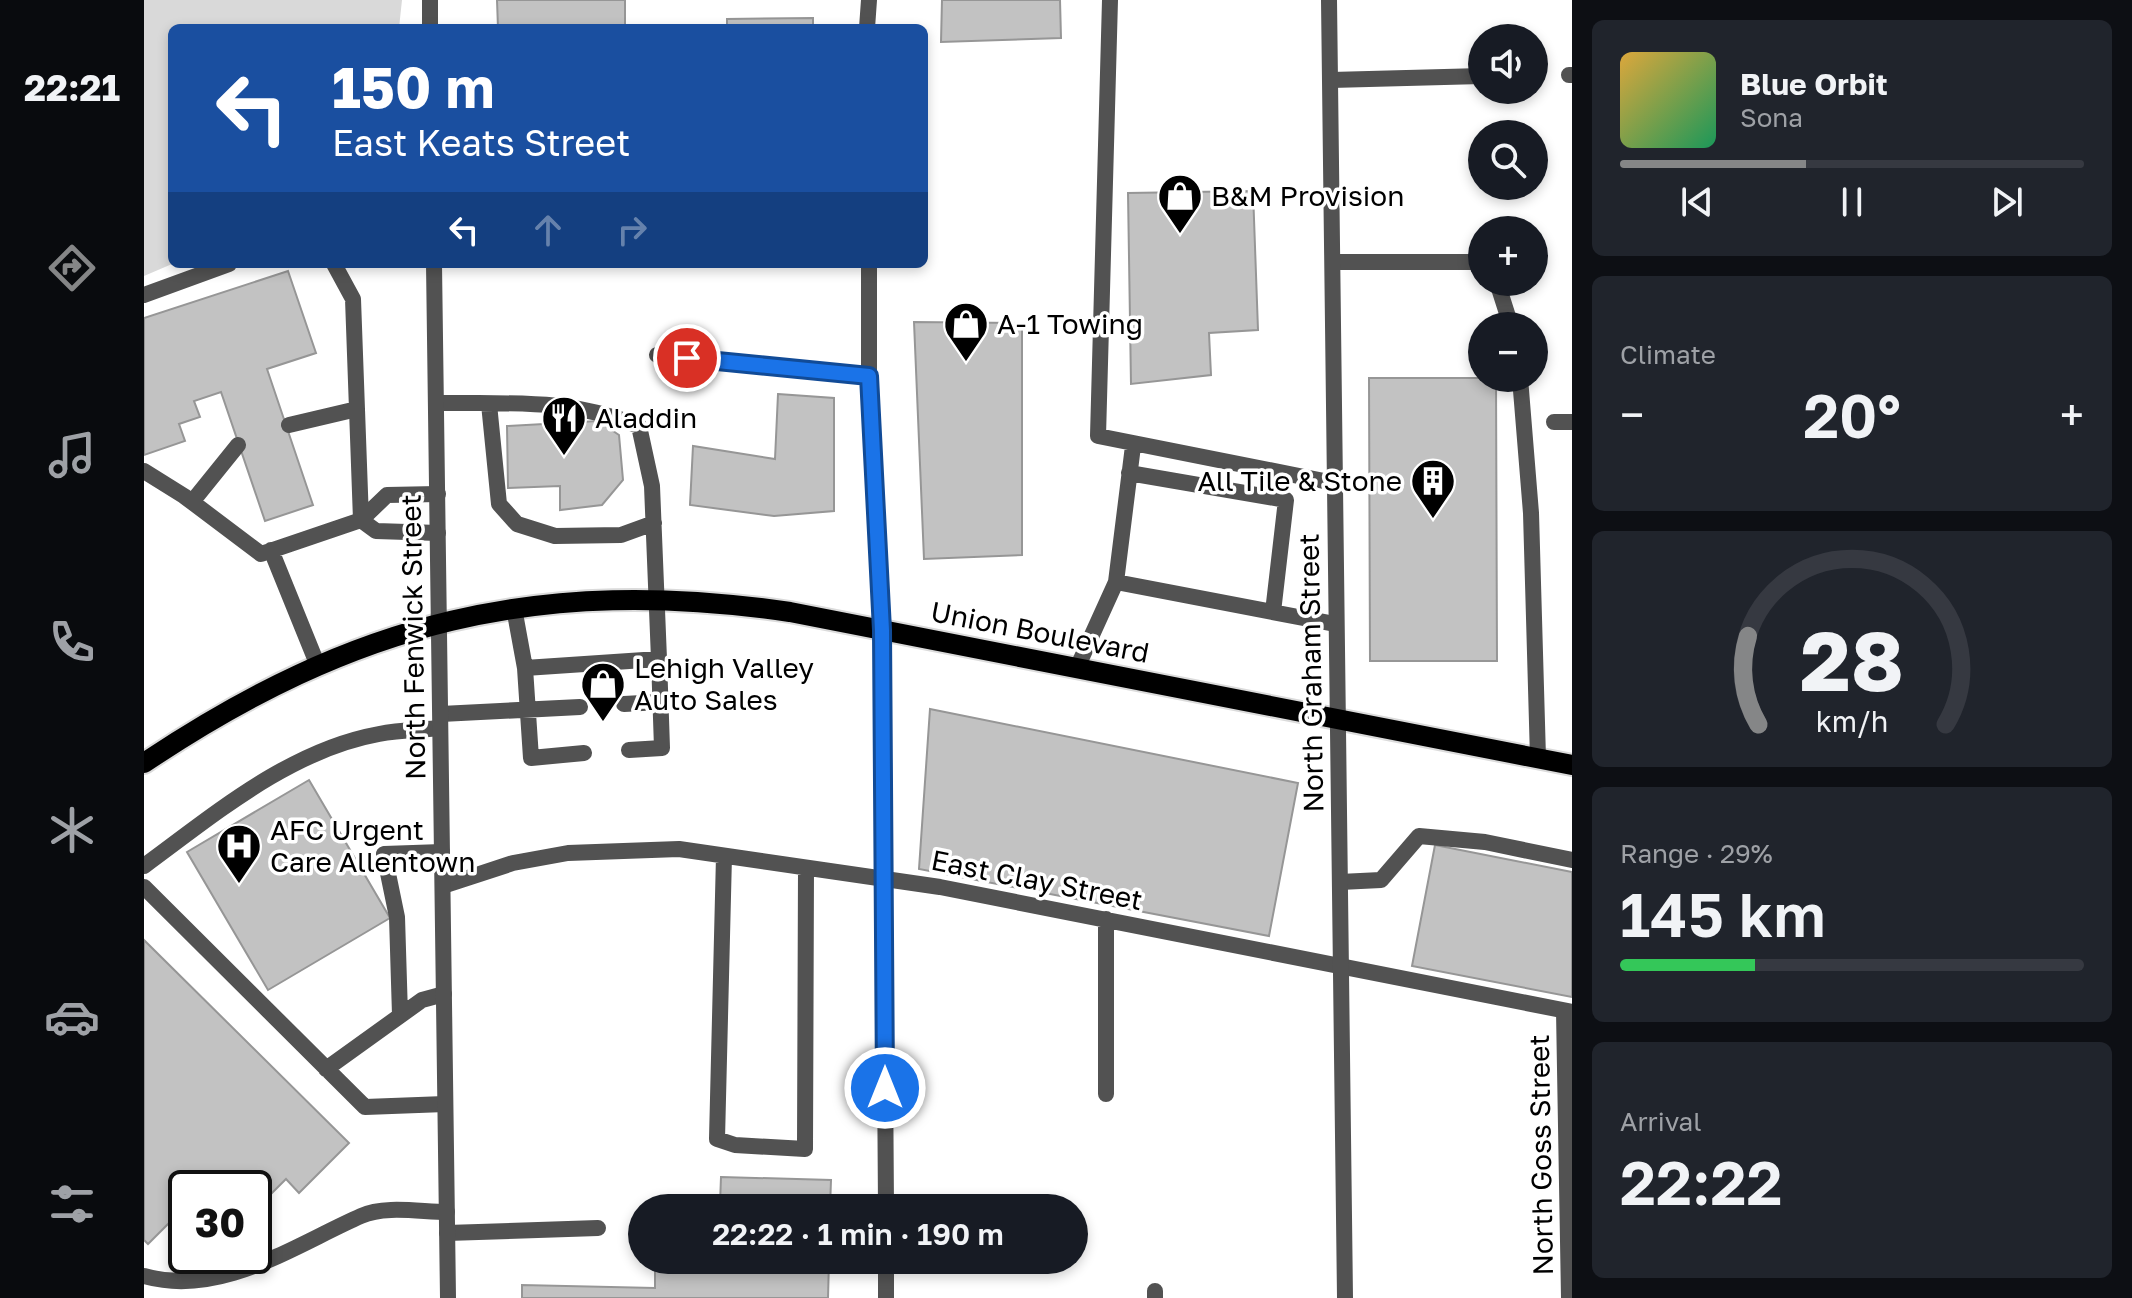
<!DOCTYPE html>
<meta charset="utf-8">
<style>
body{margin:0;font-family:"Golos Text",sans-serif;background:#20242c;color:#f1f3f6;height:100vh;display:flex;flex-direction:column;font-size:30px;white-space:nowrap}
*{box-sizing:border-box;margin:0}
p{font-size:26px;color:#9ea1a6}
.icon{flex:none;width:44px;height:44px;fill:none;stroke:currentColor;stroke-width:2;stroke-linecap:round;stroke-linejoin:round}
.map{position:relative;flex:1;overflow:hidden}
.sheet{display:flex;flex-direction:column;gap:20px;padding:20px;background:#0d0f14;width:560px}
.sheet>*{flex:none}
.top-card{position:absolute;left:24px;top:24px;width:760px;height:244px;border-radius:12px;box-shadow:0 4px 12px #0003;background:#1a4fa0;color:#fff;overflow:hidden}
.fabs{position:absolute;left:1324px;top:24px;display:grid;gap:16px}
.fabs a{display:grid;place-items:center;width:80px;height:80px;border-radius:50%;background:#171b24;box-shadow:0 4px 12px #0003;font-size:40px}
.speed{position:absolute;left:24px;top:1170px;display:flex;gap:16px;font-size:40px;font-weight:700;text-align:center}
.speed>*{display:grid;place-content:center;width:104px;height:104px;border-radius:50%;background:#171b24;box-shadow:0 4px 12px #0003;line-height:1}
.speed .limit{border:4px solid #111;border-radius:12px;background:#fff;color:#111}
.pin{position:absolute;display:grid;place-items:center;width:68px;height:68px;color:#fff;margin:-34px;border:4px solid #fff;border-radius:50%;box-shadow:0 2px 8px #0007}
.me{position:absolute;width:88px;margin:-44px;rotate:0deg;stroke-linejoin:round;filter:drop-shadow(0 0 6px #0008)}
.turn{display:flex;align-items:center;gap:28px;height:168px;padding:0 32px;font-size:36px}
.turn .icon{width:104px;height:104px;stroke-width:2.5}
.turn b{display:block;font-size:56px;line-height:68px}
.lanes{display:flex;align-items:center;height:76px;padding:0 32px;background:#0003;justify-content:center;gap:40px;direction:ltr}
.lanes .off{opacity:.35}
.big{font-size:60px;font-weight:600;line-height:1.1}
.sheet .tile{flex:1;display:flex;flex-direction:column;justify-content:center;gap:12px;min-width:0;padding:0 28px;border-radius:12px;background:#20242c}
.sheet .dial{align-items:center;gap:0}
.dial svg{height:208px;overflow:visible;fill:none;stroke:#363941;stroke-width:7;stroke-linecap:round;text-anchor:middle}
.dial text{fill:#f1f3f6;stroke:none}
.song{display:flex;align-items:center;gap:24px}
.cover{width:96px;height:96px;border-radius:12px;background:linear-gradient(135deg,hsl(40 70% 55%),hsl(150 70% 35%))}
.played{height:8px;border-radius:4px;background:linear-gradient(90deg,#858687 40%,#363941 40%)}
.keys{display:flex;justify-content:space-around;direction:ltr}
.heat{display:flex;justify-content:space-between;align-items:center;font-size:44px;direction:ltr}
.charge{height:12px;border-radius:6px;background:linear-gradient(90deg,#34c759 29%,#363941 0)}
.trip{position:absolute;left:484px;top:1194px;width:460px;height:80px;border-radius:40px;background:#171b24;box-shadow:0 4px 12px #0003;font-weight:600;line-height:80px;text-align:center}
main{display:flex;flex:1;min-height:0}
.tabs{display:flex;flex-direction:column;width:144px;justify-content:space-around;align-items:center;background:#090b0e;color:#9ea1a6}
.tabs .icon{width:56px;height:56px}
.tabs .selected{color:#858687}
.tabs b{font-size:36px;color:#f1f3f6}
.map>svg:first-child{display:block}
.green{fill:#d9d9d9}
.building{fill:#c2c2c2;stroke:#969696;stroke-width:2}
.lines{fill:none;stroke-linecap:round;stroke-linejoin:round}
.primary-casing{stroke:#dbdbdb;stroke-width:24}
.service{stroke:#525252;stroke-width:16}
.minor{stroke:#525252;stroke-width:16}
.primary{stroke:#000;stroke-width:20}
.route-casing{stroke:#114b97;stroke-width:20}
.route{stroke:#1a73e8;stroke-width:14}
.labels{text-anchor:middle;stroke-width:7;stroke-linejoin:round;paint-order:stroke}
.poi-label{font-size:28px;fill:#000;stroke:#fff;text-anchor:start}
.street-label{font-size:28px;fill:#000;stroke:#fff}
</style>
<main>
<nav class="tabs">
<b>22:21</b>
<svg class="icon selected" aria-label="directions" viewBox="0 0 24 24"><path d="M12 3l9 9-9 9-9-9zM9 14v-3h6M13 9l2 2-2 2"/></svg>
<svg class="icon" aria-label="music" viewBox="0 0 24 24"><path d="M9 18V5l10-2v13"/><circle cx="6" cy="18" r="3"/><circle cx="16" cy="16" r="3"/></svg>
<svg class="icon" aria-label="phone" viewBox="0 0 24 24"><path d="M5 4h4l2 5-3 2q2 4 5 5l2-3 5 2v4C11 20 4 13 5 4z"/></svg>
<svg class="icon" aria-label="climate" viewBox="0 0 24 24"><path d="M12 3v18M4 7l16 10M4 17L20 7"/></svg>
<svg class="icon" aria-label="car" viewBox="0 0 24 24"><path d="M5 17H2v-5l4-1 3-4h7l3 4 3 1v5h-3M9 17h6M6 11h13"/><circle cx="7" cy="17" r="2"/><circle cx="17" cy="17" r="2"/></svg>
<svg class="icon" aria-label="filters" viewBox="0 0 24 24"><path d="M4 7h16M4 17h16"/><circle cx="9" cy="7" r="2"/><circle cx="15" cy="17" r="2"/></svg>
</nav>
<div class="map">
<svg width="1428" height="1298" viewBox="0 0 1428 1298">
<rect width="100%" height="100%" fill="#fff"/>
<path class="green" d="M 0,0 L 258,0 L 255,28 L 28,28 L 28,264 L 0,276 Z"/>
<path class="building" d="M 353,0 L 481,0 L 481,28 L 354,28 Z
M 798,0 L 916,0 L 917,38 L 797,42 Z
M 669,18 L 669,28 L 583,28 L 583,19 Z
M 1109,191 L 1114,330 L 1065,333 L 1067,375 L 987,384 L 984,193 Z
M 144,271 L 172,353 L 123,369 L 169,505 L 121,521 L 77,392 L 50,401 L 56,417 L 35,424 L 41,441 L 0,455 L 0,318 Z
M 770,322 L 878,323 L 878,555 L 780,559 Z
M 1225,378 L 1352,378 L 1353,661 L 1226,661 Z
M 634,394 L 690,398 L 690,511 L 630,516 L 546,505 L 549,446 L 631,459 Z
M 454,421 L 475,435 L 479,480 L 458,505 L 416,510 L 416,486 L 364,488 L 363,426 Z
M 786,709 L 1154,783 L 1125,936 L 775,869 Z
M 165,780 L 246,918 L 124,990 L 43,852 Z
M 1291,845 L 1428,872 L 1428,997 L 1268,966 Z
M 0,940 L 205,1143 L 155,1193 L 142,1179 L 113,1208 L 110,1188 L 93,1188 L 76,1172 L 60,1188 L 42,1188 L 42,1206 L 4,1244 L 0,1240 Z
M 577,1177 L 687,1180 L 686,1208 L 512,1208 L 512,1203 L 576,1204 Z
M 511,1260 L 685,1260 L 684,1298 L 378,1298 L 378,1285 L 511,1288 Z"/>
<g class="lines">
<g class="primary-casing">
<path id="primary" d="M 0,763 C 210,622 395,575 646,612 L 1428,765"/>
</g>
<path class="service" d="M 966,0 L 954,436 L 1190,483
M 1425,75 L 1428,75
M 1187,80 L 1338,76
M 1189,262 L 1338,262
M 190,264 L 209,299 L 217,520
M 1353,282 L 1367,326
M 0,295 L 85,264
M 513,355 L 725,376
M 1376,378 L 1387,513 L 1394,758
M 292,403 C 367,404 424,398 495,426 L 508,486 L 515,659
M 345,404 L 355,504 L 373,524 L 411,536 L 477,535 L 510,523
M 145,425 L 213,409
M 0,471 L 40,496 L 117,554 L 217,520 L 243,495 L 294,494
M 985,473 L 1142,500 L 1129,612
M 48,502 L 94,445
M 217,520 L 232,531 L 294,533
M 127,550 L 174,666
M 972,582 L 1191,624
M 370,608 L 381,668 L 387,758 L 440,753
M 381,668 L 515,659 L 518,748 L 485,750
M 933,668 L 972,582 L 989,446
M 480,704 L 516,702
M 297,714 L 436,707
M 580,856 L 573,1139 L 591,1145 L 661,1149 L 662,868
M 0,866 C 71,814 146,750 235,734 C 255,730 276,730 296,728
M 1196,882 L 1237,880 L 1275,836 L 1341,842 L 1428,860
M 299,886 L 369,863 L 424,853 L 535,849 L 796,887 L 1428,1012
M 0,887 L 221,1107 L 301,1104
M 962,919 L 962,1094
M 1420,1011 L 1425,1298
M 256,1015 L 253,917 L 240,854 L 298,852
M 182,1069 L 278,1000 L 300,994
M 303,1233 L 454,1228
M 0,1276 C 76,1298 151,1245 217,1216 C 241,1205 277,1212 303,1212
M 1011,1298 L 1011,1291"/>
<path class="minor" d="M 286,0 L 286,28
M 1185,0 L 1201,1298
M 723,28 L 725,0
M 290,264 L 304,1298
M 725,264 L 725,376 L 738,630 L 742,1208
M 1410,422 L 1428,422
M 742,1260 L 742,1298"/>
<use href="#primary" class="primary"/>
</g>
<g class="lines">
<g class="route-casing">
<path id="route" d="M 543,358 L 725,376 L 738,630 L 741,1088"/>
</g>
<use href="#route" class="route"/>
</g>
<defs>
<g id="shop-pin" transform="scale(2.3)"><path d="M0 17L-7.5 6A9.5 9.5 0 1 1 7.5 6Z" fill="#000" stroke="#fff"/><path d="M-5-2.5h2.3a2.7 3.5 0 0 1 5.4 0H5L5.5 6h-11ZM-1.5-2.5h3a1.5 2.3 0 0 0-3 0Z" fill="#fff"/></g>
<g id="restaurant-pin" transform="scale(2.3)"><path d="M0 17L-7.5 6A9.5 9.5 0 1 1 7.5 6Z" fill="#000" stroke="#fff"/><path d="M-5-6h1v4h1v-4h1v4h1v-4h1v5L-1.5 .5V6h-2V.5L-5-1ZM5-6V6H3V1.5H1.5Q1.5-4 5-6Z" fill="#fff"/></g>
<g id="building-pin" transform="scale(2.3)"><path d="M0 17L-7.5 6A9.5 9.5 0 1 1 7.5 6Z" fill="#000" stroke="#fff"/><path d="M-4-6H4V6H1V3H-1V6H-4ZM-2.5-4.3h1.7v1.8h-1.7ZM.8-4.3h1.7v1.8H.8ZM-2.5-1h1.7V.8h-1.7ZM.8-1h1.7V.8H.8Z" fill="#fff"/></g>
<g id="hospital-pin" transform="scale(2.3)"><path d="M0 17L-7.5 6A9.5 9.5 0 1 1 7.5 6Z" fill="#000" stroke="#fff"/><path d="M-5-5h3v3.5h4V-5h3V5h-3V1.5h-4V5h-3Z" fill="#fff"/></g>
</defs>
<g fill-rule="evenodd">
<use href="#shop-pin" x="1036" y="196"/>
<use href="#shop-pin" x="822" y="324"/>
<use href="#restaurant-pin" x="420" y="418"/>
<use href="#building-pin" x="1289" y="481"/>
<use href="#shop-pin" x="459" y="684"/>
<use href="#hospital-pin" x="95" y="846"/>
</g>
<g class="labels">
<g class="poi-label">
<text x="1067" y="206">B&amp;M Provision</text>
<text x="853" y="334">A-1 Towing</text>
<text x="451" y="428">Aladdin</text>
<text x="1258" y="491" text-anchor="end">All Tile &amp; Stone</text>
<text x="490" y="678">Lehigh Valley<tspan x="490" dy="32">Auto Sales</tspan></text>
<text x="126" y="840">AFC Urgent<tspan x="126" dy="32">Care Allentown</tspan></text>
</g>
<g class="street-label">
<text transform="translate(896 632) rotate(11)" y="10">Union Boulevard</text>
<text transform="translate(269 637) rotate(-91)" y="10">North Fenwick Street</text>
<text transform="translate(1167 673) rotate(-91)" y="10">North Graham Street</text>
<text transform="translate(893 880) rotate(11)" y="10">East Clay Street</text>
<text transform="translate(1397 1155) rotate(-91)" y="10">North Goss Street</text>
</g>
</g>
</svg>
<div class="fabs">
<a><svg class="icon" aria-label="sound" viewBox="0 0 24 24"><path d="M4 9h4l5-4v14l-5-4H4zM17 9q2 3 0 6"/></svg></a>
<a><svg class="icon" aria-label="search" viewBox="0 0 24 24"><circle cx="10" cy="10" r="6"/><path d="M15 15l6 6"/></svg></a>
<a>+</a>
<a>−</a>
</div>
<div class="speed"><div class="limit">30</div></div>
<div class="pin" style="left:543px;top:358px;background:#d93025"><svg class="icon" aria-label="arrive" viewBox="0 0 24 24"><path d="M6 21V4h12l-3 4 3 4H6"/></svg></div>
<svg class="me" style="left:741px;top:1088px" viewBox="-20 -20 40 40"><circle r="17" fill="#1a73e8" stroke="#fff" stroke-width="3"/><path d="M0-11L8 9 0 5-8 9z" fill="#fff"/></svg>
<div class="trip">22:22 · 1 min · 190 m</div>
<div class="top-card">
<div class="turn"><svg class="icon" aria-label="left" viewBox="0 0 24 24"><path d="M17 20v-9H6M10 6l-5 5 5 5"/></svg><div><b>150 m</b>East Keats Street</div></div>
<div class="lanes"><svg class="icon" aria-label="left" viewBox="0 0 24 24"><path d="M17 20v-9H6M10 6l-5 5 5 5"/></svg><svg class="icon off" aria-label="ahead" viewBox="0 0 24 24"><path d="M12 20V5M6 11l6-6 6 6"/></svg><svg class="icon off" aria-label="right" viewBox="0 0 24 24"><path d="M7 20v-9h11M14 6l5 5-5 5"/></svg></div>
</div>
</div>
<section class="sheet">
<div class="tile">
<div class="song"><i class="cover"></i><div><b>Blue Orbit</b><p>Sona</p></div></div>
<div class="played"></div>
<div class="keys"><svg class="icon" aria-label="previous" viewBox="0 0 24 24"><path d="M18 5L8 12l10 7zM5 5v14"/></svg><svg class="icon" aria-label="pause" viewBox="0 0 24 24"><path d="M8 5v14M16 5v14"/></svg><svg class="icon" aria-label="next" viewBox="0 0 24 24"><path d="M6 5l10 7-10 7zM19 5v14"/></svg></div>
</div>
<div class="tile"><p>Climate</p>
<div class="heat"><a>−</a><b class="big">20°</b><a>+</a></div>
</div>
<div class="tile dial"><svg viewBox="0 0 100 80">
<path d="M14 69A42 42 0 1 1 86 69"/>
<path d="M14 69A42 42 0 0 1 10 35" stroke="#858687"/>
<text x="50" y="56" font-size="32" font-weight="700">28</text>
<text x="50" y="72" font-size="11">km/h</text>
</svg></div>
<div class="tile"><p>Range · 29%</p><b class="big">145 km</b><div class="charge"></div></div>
<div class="tile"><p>Arrival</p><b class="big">22:22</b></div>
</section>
</main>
